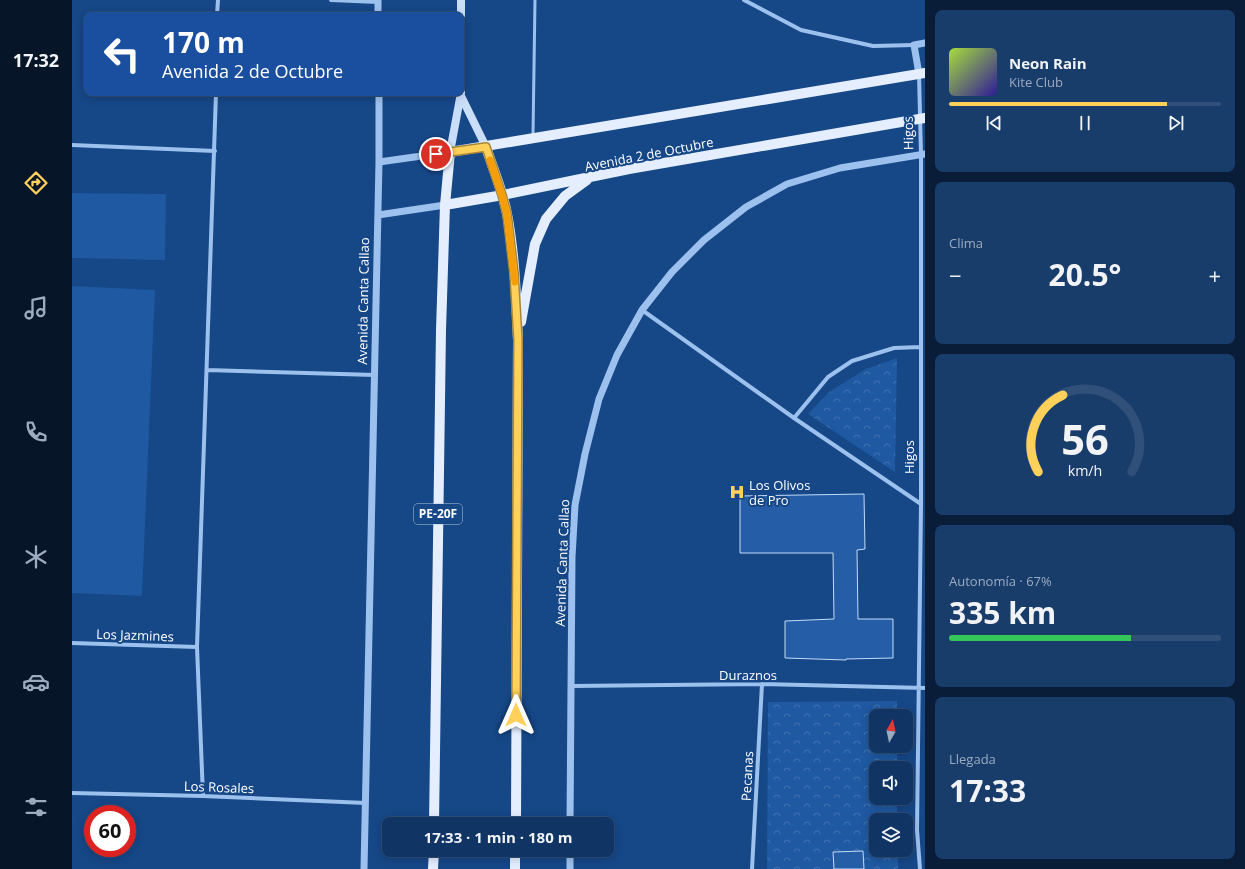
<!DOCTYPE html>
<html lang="es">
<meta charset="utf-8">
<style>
body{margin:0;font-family:"Open Sans",sans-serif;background:#193d6b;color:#f1f3f6;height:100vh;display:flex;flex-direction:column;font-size:15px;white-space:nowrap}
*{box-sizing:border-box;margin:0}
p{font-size:13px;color:#9cabbf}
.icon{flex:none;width:22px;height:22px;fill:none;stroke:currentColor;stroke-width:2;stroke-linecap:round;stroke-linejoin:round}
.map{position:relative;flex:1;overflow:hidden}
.sheet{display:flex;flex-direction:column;gap:10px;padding:10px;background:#091d38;width:320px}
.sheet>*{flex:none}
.hud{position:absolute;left:12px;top:12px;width:380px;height:84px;border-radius:8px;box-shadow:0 2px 10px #0003,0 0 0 1px #305079;background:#1a4fa0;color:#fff;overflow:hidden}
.needle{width:26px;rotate:9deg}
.buttons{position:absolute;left:797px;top:709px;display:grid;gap:8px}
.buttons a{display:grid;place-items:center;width:44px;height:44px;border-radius:8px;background:#103565;box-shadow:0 2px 10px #0003,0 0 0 1px #305079;font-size:20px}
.speed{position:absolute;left:12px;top:805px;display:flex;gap:8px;font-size:20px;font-weight:700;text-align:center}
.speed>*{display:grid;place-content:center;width:52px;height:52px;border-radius:50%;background:#103565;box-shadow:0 2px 10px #0003,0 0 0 1px #305079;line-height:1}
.speed .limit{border:6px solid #d22;background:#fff;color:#111}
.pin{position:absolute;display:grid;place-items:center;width:34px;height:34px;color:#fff;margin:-17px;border:2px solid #fff;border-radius:50%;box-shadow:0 1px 4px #0007}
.me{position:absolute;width:44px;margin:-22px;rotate:0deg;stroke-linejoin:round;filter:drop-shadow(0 0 3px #0008)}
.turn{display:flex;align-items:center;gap:14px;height:84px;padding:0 12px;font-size:18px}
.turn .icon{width:52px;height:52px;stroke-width:2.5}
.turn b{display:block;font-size:28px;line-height:34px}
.big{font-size:30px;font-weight:700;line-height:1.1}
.sheet .card{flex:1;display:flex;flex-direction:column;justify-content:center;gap:6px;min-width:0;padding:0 14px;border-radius:8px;background:#193d6b}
.sheet .dial{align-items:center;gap:0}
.dial svg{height:104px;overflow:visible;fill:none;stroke:#305079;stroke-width:7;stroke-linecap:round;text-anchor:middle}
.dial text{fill:#f1f3f6;stroke:none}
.song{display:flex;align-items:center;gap:12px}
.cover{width:48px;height:48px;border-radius:6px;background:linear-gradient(135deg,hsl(80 70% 55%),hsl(250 70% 35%))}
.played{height:4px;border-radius:2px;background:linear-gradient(90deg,#ffd05a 80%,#305079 80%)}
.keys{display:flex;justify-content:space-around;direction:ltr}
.heat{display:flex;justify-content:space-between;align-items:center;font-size:22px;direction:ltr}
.charge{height:6px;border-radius:3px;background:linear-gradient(90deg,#34c759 67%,#305079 0)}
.trip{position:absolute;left:310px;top:817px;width:232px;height:40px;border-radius:8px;background:#103565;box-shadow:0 2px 10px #0003,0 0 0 1px #305079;font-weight:700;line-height:40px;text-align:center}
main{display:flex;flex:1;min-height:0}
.tabs{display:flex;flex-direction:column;width:72px;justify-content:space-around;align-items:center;background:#061528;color:#9cabbf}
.tabs .icon{width:28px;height:28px}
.tabs .selected{color:#ffd05a}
.tabs b{font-size:18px;color:#f1f3f6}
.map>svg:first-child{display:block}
.park{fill:url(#park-crowns)}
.pitch{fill:#1f59a1}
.building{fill:#255ea6;stroke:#c3dcfa}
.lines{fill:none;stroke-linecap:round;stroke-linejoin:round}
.service{stroke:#9dc1ee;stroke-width:3}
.minor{stroke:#9dc1ee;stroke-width:4}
.tertiary{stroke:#9dc1ee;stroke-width:7}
.secondary{stroke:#cadefa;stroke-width:8}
.primary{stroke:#e4eeff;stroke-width:10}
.route-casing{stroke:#a6873a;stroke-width:10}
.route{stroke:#ffd05a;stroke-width:7}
.slow{stroke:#f59e0b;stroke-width:7}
.labels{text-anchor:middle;stroke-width:4;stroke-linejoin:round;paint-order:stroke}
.shield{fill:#164787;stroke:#b9c8db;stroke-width:1}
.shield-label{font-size:12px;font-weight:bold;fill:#fff}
.street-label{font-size:13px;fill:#fff;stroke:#164787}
.poi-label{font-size:13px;fill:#fff;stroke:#164787;text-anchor:start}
</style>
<main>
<nav class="tabs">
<b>17:32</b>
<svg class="icon selected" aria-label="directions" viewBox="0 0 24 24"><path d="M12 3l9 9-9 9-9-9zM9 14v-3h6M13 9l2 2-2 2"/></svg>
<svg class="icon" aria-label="music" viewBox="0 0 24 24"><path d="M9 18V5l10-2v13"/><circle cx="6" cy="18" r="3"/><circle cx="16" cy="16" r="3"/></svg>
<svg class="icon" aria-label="phone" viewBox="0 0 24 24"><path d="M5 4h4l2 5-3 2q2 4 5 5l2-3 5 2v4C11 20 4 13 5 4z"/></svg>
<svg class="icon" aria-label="climate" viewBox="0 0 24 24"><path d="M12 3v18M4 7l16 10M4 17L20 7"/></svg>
<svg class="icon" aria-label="car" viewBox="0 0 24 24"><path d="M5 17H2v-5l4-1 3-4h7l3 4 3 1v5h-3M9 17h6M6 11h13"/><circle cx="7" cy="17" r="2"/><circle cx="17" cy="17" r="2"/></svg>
<svg class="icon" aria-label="filters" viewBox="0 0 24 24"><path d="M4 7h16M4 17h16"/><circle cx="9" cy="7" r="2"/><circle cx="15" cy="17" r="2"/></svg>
</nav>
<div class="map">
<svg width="853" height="869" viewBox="0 0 853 869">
<defs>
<pattern id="park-crowns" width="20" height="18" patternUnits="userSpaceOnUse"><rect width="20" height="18" fill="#1f59a1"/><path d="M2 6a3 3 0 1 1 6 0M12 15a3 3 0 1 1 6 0" fill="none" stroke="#4172af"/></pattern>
</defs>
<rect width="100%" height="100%" fill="#164787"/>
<path class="park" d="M 825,358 L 823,472 L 736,414 L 757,392 L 794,369 Z
M 825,701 L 825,716 L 804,716 L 804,746 L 825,746 L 825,768 L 804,768 L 804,798 L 825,798 L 825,820 L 804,820 L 804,850 L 826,850 L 826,869 L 695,869 L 696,702 Z"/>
<path class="pitch" d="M 0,193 L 94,194 L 93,260 L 0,258 Z
M 0,286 L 83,290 L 70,596 L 0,593 Z"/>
<path class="building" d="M 792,494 L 793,549 L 785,550 L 786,619 L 821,619 L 821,658 L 774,659 L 774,660 L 713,658 L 713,621 L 762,619 L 761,553 L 668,553 L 668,496 Z
M 791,851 L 792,869 L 762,869 L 761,852 Z"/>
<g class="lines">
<path class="service" d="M 461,135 L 463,0"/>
<path class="minor" d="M 259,0 L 306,2
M 672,0 L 729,30 L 801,46 L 842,45
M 145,15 L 146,0
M 847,74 L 849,155 L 849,504 L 845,830 L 848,869
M 0,145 L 143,151
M 570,310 L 722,418 L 849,504
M 135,370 L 303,375
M 722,418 L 756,377 L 780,361 L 822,348 L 849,347
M 0,643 L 125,647
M 500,686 L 690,684 L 853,688
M 0,793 L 131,796 L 294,803
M 131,796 L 125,647 L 144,93
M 680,869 L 690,684"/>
<path class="tertiary" d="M 306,0 L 306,15
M 847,74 L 842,45 L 853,43
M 307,162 L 378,152
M 306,215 L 373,205
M 498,824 L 500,557 L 503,505 L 513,454 L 527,399 L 545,355 L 570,310 L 600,272 L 632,240 L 674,207 L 715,184 L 768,168 L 853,154
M 292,869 L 307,162 L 307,93
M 498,869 L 498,850"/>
<path class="secondary" d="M 389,15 L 389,0
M 389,96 L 414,147
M 378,152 L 389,93"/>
<path class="primary" d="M 414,147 C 421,169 431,191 435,214 C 443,255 444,298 446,340 L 444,824
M 373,205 L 431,195 L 557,169 L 853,118
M 449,322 L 463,244 L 474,219 L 493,196 L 515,180
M 362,824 L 369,330 L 373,205 L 378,152 L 853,73
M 361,869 L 362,850
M 443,869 L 443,850"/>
</g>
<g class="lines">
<g class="route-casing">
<path id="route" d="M 364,154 L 414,147 L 430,195 L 435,214 L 442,273 L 446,340 L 444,715"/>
</g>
<use href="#route" class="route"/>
<path class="slow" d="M 418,160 L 430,195 L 435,214 L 443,282"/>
</g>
<defs>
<g id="hospital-bare" transform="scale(1.2)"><path d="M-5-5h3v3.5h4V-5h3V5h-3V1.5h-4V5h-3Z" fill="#ffd05a" stroke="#164787" stroke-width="2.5" paint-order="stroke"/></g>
</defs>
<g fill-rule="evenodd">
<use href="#hospital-bare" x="665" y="492"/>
</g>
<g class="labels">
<rect class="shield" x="342" y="504" width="48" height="20" rx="3"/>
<g class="shield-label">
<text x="366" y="518">PE-20F</text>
</g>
<g class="street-label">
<text transform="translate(836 133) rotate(-91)" y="5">Higos</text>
<text transform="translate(577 154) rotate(-11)" y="5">Avenida 2 de Octubre</text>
<text transform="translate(291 301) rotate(-89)" y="5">Avenida Canta Callao</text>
<text transform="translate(837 457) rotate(-90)" y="5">Higos</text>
<text transform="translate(490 563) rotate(-88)" y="5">Avenida Canta Callao</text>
<text transform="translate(63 635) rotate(2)" y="5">Los Jazmines</text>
<text x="676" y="680">Duraznos</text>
<text transform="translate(675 776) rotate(-87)" y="5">Pecanas</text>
<text transform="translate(147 787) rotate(2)" y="5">Los Rosales</text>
</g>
<g class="poi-label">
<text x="677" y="490">Los Olivos<tspan x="677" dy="15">de Pro</tspan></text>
</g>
</g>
</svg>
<div class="buttons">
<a><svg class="needle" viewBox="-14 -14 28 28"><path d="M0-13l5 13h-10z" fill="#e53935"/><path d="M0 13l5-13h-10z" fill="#9cabbf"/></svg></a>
<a><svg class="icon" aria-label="sound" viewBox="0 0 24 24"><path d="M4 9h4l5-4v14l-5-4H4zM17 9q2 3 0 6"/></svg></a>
<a><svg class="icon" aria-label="layers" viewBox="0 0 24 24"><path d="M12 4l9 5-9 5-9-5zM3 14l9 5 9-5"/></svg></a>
</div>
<div class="speed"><div class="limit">60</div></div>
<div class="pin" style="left:364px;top:154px;background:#d93025"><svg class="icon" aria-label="arrive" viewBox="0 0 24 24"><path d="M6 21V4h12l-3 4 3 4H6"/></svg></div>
<svg class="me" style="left:444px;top:715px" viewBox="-20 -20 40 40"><path d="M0-17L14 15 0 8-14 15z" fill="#ffd05a" stroke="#fff" stroke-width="4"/></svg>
<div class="trip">17:33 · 1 min · 180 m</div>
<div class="hud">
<div class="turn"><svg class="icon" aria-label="left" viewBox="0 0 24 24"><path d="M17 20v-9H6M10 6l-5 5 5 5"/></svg><div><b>170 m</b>Avenida 2 de Octubre</div></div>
</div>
</div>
<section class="sheet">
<div class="card">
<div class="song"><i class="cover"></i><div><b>Neon Rain</b><p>Kite Club</p></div></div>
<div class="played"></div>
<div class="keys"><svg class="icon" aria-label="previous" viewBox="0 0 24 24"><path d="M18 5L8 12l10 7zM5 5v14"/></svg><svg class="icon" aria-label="pause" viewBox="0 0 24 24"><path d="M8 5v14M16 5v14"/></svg><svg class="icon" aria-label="next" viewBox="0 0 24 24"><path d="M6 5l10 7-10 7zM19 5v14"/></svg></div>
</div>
<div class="card"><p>Clima</p>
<div class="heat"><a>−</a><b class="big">20.5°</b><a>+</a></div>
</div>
<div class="card dial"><svg viewBox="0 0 100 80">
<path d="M14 69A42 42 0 1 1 86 69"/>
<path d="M14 69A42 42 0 0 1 33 10" stroke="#ffd05a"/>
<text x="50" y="56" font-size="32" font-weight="700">56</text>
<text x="50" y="72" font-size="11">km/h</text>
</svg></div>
<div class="card"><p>Autonomía · 67%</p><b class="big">335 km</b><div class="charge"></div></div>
<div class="card"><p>Llegada</p><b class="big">17:33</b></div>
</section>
</main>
